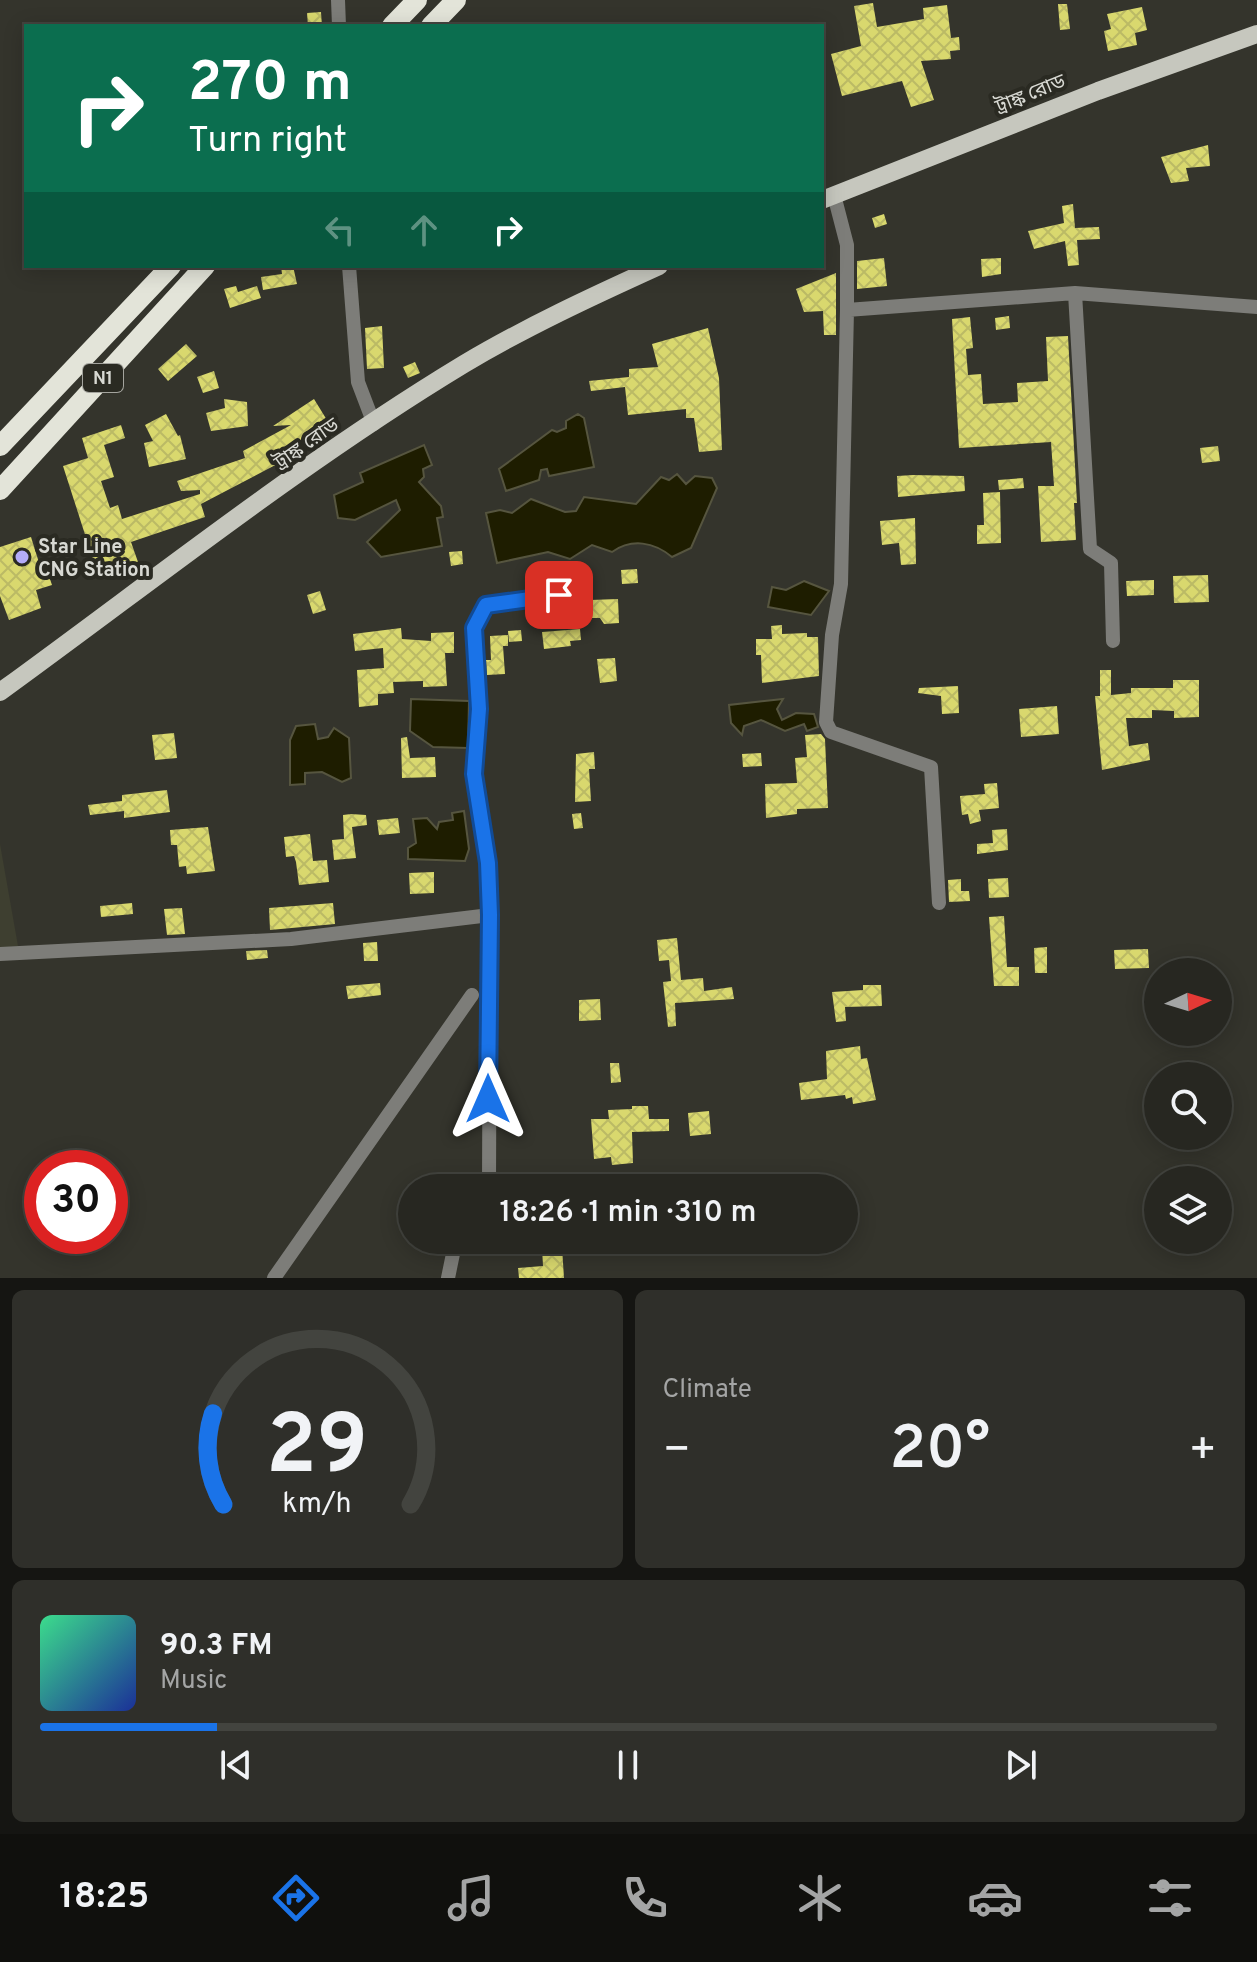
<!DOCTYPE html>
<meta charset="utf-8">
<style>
body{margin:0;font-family:Overpass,"Noto Sans Bengali",sans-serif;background:#2f2f2a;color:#f1f3f6;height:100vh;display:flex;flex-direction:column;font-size:30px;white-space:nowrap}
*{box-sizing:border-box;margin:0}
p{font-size:26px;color:#a4a5a5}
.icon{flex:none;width:44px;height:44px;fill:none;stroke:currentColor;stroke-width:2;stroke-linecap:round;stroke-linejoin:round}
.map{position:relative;height:1278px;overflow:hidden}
.drawer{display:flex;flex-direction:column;gap:12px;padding:12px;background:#151512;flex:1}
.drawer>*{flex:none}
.top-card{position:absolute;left:24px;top:24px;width:800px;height:244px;border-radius:0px;box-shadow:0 4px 20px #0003,0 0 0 2px #43443f;background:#0b6e4f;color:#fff;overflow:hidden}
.needle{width:52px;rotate:86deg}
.buttons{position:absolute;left:1144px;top:958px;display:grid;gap:16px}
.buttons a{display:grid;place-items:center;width:88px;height:88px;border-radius:50%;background:#272721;box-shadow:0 4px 20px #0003,0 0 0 2px #43443f;font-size:40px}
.speed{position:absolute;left:24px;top:1150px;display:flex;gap:16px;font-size:40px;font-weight:700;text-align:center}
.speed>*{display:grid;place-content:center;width:104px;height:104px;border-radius:50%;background:#272721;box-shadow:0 4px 20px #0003,0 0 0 2px #43443f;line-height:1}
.speed .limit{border:12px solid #d22;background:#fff;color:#111}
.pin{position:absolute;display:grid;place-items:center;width:68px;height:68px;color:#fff;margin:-34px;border-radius:16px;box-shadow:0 4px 12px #0006}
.me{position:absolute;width:88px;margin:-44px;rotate:0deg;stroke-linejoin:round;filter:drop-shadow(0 0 6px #0008)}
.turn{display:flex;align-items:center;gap:28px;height:168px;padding:0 32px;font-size:36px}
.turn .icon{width:104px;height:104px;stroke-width:2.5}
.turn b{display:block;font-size:56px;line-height:68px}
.lanes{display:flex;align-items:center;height:76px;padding:0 32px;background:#0003;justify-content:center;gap:40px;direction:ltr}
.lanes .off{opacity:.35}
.big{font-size:60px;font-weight:600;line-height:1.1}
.drawer .card{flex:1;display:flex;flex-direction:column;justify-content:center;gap:12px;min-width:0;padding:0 28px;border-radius:12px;background:#2f2f2a}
.drawer .dial{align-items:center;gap:0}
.dial svg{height:208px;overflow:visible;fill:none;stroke:#43443f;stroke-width:7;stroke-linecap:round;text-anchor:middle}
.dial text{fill:#f1f3f6;stroke:none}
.song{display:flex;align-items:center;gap:24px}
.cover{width:96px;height:96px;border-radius:12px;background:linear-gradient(135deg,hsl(150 70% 55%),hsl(230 70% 35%))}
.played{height:8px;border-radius:4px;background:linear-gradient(90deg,#1a73e8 15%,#43443f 15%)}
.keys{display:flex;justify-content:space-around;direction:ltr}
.heat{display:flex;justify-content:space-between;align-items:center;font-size:44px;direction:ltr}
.drawer .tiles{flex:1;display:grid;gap:12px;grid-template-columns:1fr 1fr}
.card:last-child{grid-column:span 2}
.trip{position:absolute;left:398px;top:1174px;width:460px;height:80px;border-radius:40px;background:#272721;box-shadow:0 4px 20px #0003,0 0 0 2px #43443f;font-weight:600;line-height:80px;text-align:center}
.tabs{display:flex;height:128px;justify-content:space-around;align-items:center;background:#10100d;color:#a4a5a5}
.tabs .icon{width:56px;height:56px}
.tabs .on{color:#1a73e8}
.tabs b{font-size:36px;color:#f1f3f6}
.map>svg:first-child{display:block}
.built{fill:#3e3f30}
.water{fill:#1e1d00;stroke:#56553f;stroke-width:2}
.building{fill:url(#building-cross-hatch)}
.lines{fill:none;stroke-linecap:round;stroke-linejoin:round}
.minor{stroke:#7d7d79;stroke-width:14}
.major{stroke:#c6c7be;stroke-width:18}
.highway{stroke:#e3e4d9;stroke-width:20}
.route-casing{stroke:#114b97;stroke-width:20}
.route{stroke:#1a73e8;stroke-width:14}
.poi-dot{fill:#b4acf9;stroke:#2a2a22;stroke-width:3}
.labels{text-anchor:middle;stroke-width:8;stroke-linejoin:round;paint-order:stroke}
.shield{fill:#2a2a22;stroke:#a4a49e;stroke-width:2}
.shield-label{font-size:18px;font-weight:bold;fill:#d8d9d3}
.street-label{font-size:20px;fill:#d8d9d3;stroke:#2a2a22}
.poi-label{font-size:20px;font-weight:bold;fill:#d8d9d3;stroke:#2a2a22;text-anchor:start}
</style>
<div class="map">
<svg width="1257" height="1278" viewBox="0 0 1257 1278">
<defs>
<pattern id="building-cross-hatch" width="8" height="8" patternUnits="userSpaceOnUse" patternTransform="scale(2)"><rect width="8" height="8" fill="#d9d86e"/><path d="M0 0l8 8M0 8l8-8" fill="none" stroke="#bbba65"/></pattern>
</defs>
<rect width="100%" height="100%" fill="#34342c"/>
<path class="built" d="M 0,844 L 18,946 L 0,948 Z"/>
<path class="water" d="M 578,414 L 584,418 L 594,467 L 549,476 L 547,469 L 541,470 L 539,480 L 506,491 L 499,469 L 552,430 L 557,432 L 566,428 L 566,421 Z
M 424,445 L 432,465 L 423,469 L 424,477 L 419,482 L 441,506 L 443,517 L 437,518 L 442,546 L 381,557 L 367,542 L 400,510 L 396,500 L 355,520 L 338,518 L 334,495 L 363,482 L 360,473 Z
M 677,474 L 686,484 L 695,476 L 712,478 L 717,488 L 691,548 L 672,557 C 654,542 632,538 612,552 L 592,545 L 570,559 L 548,552 L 497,563 L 486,513 L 500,510 L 512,513 L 531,499 L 565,512 L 576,511 L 584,497 L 636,504 L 661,477 L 669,480 Z
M 804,581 L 829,591 L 811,615 L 768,607 L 772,587 L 786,590 Z
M 411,699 L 469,701 L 468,748 L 433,747 L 410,731 Z
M 783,699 L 777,709 L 782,720 L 796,713 L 814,714 L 818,727 L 807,731 L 804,724 L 785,731 L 761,720 L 744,726 L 742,735 L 731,723 L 729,705 Z
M 315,724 L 318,739 L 328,737 L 334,728 L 349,738 L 351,778 L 342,782 L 322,772 L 305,773 L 305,784 L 290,785 L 290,740 L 296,726 Z
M 464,811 L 469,849 L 465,861 L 408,859 L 408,848 L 416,843 L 413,819 L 427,818 L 437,829 L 439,822 L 453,820 L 452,813 Z"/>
<path class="building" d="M 873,3 L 877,27 L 924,19 L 923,8 L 947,5 L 951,38 L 959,37 L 960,50 L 950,51 L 951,59 L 921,61 L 934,100 L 911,107 L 902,81 L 842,96 L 831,54 L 861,46 L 854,6 Z
M 1058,4 L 1067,4 L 1070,29 L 1060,30 Z
M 1142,7 L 1147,30 L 1135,33 L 1137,45 L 1108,51 L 1104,31 L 1111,29 L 1107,14 Z
M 321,12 L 322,26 L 308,26 L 307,13 Z
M 1208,145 L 1210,166 L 1186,168 L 1189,181 L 1171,183 L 1161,157 Z
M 1073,204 L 1075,228 L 1099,227 L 1100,239 L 1077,240 L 1079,265 L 1068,266 L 1065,241 L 1034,249 L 1028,231 L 1064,223 L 1062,206 Z
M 884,214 L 887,224 L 875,228 L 872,218 Z
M 884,258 L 887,286 L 857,289 L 857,261 Z
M 1001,258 L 1001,274 L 982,277 L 981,259 Z
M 281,266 L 293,266 L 297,284 L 263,290 L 261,277 L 282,274 Z
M 836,273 L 836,335 L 824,335 L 823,311 L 804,312 L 796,289 Z
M 236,286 L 238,292 L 257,286 L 261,298 L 230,308 L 224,289 Z
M 1009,316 L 1010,328 L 996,330 L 995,318 Z
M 970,317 L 973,348 L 966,349 L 968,375 L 981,374 L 983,404 L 1018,402 L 1017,383 L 1048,381 L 1046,337 L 1068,336 L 1077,503 L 1074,503 L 1076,540 L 1041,542 L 1038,486 L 1054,486 L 1051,442 L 959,448 L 952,319 Z
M 382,326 L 384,368 L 367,369 L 365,328 Z
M 708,328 L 719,378 L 722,450 L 699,452 L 694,418 L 686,418 L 686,409 L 628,415 L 625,387 L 591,391 L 589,381 L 629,377 L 629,369 L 658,367 L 652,344 Z
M 186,344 L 197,356 L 168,381 L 158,369 Z
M 415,362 L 420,373 L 408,378 L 403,367 Z
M 214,371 L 219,388 L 203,393 L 197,377 Z
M 224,399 L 247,402 L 248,426 L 211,431 L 206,413 L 225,408 Z
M 314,399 L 330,425 L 281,456 L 283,461 L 201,504 L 205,517 L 131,542 L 138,562 L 98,575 L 63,466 L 88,458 L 82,438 L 121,425 L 125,438 L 104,445 L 114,477 L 101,481 L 110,508 L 118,505 L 122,519 L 200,494 L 200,490 L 181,491 L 177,481 L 245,458 L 243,451 L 291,425 L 273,426 Z
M 166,414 L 178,436 L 180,435 L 186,459 L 149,467 L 144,443 L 153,441 L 145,425 Z
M 1218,446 L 1220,461 L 1202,463 L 1200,448 Z
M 913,475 L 964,476 L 965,491 L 898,497 L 897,476 Z
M 1023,478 L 1024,488 L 999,490 L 998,480 Z
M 1000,492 L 1001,543 L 977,544 L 977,525 L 984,525 L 983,493 Z
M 915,518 L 916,564 L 901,565 L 899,543 L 882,545 L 880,521 Z
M 31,537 L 41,569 L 46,567 L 52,585 L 36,590 L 41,608 L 9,620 L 0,596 L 0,547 Z
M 462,551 L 463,564 L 451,566 L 449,552 Z
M 637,569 L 638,583 L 622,584 L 621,570 Z
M 1208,575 L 1209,602 L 1174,603 L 1173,576 Z
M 1154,580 L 1154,595 L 1127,596 L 1126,581 Z
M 320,591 L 326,610 L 313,614 L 307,595 Z
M 618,599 L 619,623 L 604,624 L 600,618 L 587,618 L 590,600 Z
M 782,625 L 782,634 L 807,633 L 807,637 L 818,637 L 819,676 L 762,683 L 761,655 L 756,655 L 756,639 L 772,639 L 771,626 Z
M 401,628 L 402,639 L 431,641 L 431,633 L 454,632 L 454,653 L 445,653 L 447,686 L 423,687 L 423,681 L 393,682 L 394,693 L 378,694 L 378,705 L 359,707 L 357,670 L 384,668 L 383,648 L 355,651 L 353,634 Z
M 580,629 L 581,640 L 570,641 L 571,646 L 544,649 L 542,632 Z
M 521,630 L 522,641 L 509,642 L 508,631 Z
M 508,635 L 508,646 L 503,646 L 505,674 L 487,675 L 486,660 L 491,660 L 490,636 Z
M 615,658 L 617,681 L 600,683 L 597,659 Z
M 1100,670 L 1111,670 L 1111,695 L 1131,693 L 1131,688 L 1173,688 L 1173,680 L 1199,680 L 1199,717 L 1174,718 L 1174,711 L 1152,710 L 1152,718 L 1126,718 L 1129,746 L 1148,743 L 1150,760 L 1102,770 L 1095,696 L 1100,696 Z
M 958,686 L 959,713 L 942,714 L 941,696 L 918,693 L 919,688 Z
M 1057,706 L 1059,734 L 1021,737 L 1019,709 Z
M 174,733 L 177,758 L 155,760 L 152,735 Z
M 821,734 L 825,739 L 828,808 L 797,809 L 797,814 L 766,818 L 765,784 L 797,783 L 795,758 L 807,757 L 805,735 Z
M 407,737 L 410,758 L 435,757 L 436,777 L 402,778 L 401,738 Z
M 594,752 L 595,769 L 589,769 L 591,801 L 575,802 L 576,754 Z
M 761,753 L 762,766 L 743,767 L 742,754 Z
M 997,783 L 999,808 L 979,810 L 981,821 L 970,824 L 968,814 L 962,815 L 960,796 L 985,794 L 984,784 Z
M 167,790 L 170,812 L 124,818 L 124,811 L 90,815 L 88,805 L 122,801 L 122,795 Z
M 581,813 L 583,828 L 574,829 L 572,814 Z
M 351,814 L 366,815 L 367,825 L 352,827 L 356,858 L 334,860 L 332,840 L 344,839 L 343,815 Z
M 398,818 L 400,833 L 379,835 L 377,820 Z
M 208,827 L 215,871 L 187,874 L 186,866 L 179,867 L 177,845 L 171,845 L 170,830 Z
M 1007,829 L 1008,850 L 977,854 L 977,844 L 993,843 L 992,830 Z
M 310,834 L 313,861 L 327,860 L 329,882 L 299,885 L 296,862 L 294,856 L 286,857 L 284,837 Z
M 434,872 L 434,893 L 410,894 L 409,873 Z
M 1008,878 L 1009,897 L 989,898 L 988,879 Z
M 961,879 L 961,891 L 969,891 L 970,901 L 949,902 L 948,880 Z
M 132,903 L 133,914 L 101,917 L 100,906 Z
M 333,903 L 335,924 L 270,930 L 269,908 Z
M 182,908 L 185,934 L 167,935 L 164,909 Z
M 1004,916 L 1007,967 L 1019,967 L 1019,986 L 994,986 L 989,917 Z
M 677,938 L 681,980 L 703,978 L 704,991 L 732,987 L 734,999 L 675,1003 L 676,1026 L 668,1027 L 663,982 L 671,981 L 669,960 L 659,961 L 657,940 Z
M 377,942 L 378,961 L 364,961 L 363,943 Z
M 1047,947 L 1047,973 L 1035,973 L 1034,948 Z
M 1148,949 L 1149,968 L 1115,969 L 1114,950 Z
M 267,950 L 268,958 L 247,960 L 246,951 Z
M 380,983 L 381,995 L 348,999 L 346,986 Z
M 863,985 L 881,985 L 882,1006 L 845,1007 L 846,1021 L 836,1022 L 832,992 L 863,990 Z
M 600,999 L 601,1020 L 579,1021 L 579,1000 Z
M 860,1046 L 861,1059 L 867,1058 L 876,1100 L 853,1104 L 852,1097 L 846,1099 L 845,1095 L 801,1100 L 799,1083 L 827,1079 L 826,1051 Z
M 610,1063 L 619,1063 L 621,1082 L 611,1083 Z
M 632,1106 L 648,1106 L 649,1119 L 669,1119 L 669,1131 L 632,1132 L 633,1163 L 612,1165 L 611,1157 L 594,1159 L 591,1119 L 609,1119 L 608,1110 L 632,1109 Z
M 709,1111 L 711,1134 L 690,1136 L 688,1113 Z
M 562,1247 L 564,1278 L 519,1278 L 518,1268 L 543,1266 L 542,1248 Z"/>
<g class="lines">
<path class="minor" d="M 338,0 L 339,26
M 834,195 L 847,245 L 847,310 L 1075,293 L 1257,307
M 349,266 L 358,382 L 374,424
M 1075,293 L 1090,549 L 1111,563 L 1113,641
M 847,310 L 841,584 L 832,635 L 826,722 L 831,732 L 931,767 L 939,903
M 0,954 L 291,939 L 490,915
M 489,1188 L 490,915 L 488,863 L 474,774 L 479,709 L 474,628 L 486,605 L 559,595 L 580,602
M 274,1278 L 472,995
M 448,1278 L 455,1244 L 460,1240"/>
<path class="major" d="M 822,200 L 1098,91 L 1257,34
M 0,692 C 153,581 302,462 464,364 C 526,327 593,296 659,266"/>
<path class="highway" d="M 392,26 L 417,0
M 431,26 L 456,0
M 0,446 L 171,266
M 0,490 L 205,266"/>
</g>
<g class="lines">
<g class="route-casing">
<path id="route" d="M 488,1099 L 490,915 L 488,863 L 474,774 L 479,709 L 474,628 L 486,605 L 559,595"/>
</g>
<use href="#route" class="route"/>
</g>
<circle class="poi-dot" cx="22" cy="557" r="8"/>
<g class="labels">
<rect class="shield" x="83" y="364" width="40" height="28" rx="6"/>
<g class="shield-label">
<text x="103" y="384">N1</text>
</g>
<g class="street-label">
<text transform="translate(1030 93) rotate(-22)" y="7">ট্রাঙ্ক রোড</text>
<text transform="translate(306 443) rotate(-35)" y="7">ট্রাঙ্ক রোড</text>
</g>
<g class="poi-label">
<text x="38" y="553">Star Line<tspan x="38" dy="23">CNG Station</tspan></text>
</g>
</g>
</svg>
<div class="buttons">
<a><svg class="needle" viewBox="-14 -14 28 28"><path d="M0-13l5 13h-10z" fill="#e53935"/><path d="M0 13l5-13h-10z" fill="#a4a5a5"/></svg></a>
<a><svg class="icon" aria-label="search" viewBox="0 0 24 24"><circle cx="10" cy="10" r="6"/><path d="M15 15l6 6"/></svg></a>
<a><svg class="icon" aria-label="layers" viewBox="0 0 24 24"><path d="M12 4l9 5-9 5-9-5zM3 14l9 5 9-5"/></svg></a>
</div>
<div class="speed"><div class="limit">30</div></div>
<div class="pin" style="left:559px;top:595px;background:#d93025"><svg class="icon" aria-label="arrive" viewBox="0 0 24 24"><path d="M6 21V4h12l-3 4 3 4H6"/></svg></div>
<svg class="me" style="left:488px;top:1099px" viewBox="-20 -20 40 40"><path d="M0-17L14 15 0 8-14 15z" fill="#1a73e8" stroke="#fff" stroke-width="4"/></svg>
<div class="trip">18:26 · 1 min · 310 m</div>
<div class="top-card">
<div class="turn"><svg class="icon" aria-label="right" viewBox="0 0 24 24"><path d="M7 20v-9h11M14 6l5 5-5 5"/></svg><div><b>270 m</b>Turn right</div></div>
<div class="lanes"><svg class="icon off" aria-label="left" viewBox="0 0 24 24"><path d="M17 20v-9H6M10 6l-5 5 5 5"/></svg><svg class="icon off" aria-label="ahead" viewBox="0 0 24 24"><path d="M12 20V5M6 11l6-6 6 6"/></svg><svg class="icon" aria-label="right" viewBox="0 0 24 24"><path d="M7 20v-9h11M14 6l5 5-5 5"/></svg></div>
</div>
</div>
<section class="drawer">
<div class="tiles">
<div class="card dial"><svg viewBox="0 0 100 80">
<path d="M14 69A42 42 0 1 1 86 69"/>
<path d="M14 69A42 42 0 0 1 10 34" stroke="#1a73e8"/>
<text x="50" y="56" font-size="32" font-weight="700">29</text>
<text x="50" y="72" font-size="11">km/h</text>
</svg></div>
<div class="card"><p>Climate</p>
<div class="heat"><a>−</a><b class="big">20°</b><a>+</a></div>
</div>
<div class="card">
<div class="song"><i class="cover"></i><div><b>90.3 FM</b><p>Music</p></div></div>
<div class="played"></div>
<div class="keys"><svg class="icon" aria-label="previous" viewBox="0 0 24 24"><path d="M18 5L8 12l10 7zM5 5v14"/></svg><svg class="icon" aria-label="pause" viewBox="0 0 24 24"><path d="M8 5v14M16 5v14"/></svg><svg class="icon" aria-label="next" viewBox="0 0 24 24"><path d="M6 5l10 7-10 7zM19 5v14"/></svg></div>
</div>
</div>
</section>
<nav class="tabs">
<b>18:25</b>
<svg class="icon on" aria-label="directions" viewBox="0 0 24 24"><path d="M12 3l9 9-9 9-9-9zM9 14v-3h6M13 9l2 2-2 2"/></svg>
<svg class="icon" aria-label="music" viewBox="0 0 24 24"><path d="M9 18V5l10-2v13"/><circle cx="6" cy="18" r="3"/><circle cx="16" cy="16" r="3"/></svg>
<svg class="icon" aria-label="phone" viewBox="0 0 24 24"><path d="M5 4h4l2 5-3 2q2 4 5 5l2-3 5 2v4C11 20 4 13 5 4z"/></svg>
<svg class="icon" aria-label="climate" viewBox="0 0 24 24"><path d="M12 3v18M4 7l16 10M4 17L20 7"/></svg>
<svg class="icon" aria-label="car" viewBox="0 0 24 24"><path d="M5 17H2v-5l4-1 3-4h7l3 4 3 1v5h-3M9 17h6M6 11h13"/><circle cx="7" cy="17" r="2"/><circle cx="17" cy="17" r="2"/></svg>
<svg class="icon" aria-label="filters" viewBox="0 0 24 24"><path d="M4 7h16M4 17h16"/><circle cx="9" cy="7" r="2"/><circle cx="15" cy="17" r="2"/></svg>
</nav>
